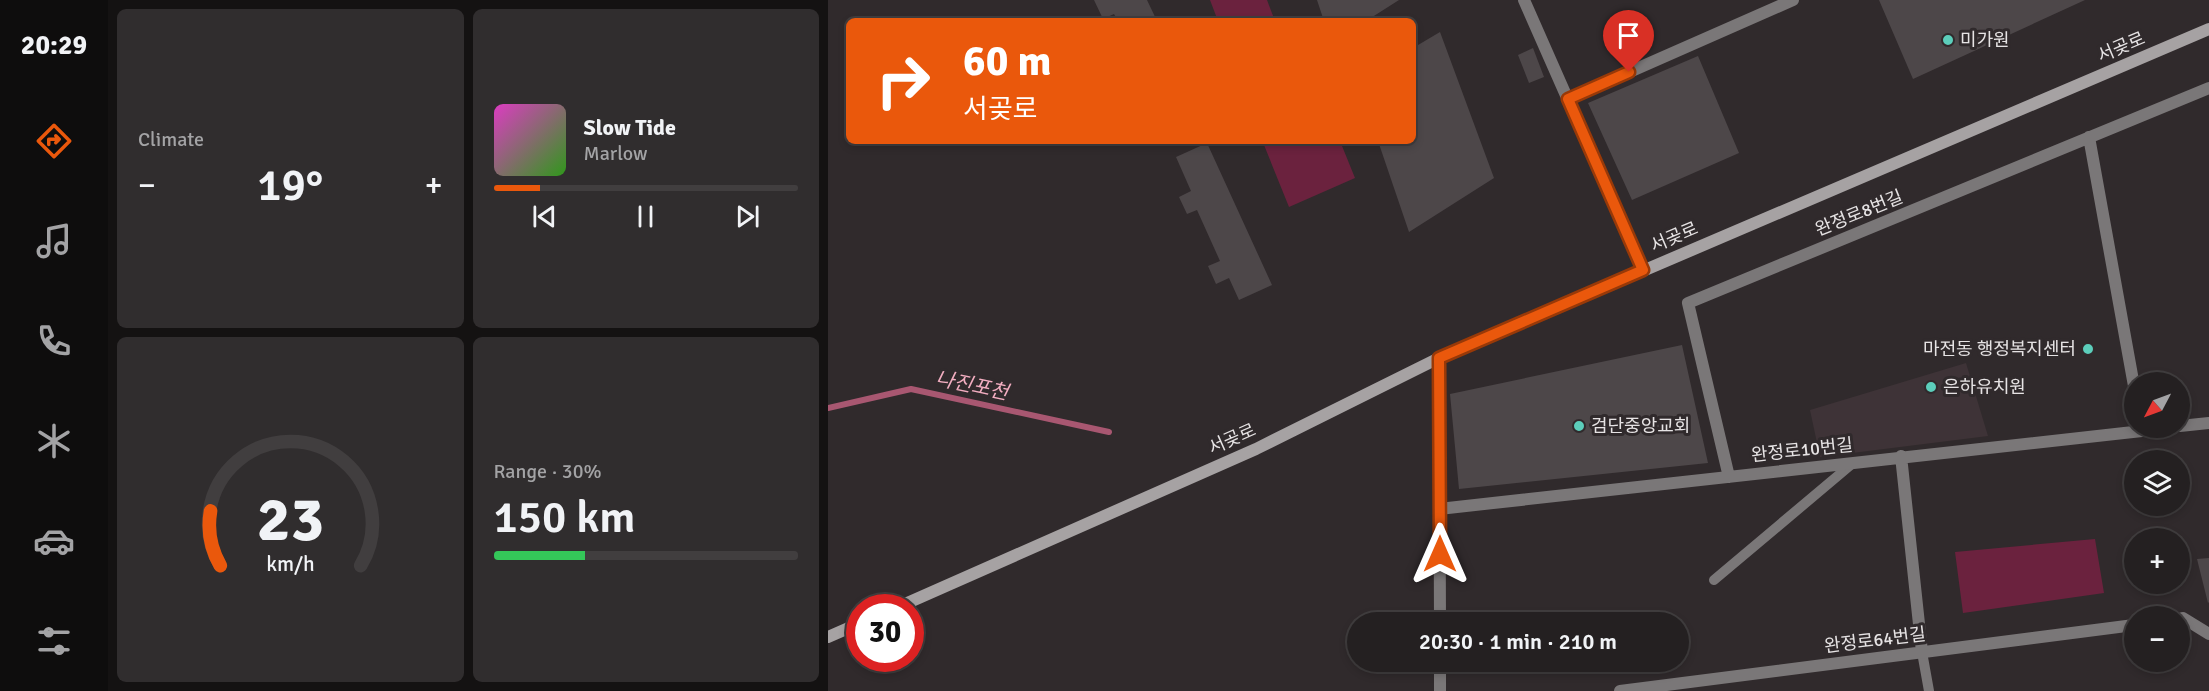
<!DOCTYPE html>
<meta charset="utf-8">
<style>
body{margin:0;font-family:Signika,"Noto Sans KR",sans-serif;background:#302d2e;color:#f1f3f6;height:100vh;display:flex;flex-direction:column;font-size:22px;white-space:nowrap}
*{box-sizing:border-box;margin:0}
p{font-size:20px;color:#a3a3a5}
.icon{flex:none;width:33px;height:33px;fill:none;stroke:currentColor;stroke-width:2;stroke-linecap:round;stroke-linejoin:round}
.map{position:relative;flex:1;overflow:hidden}
.drawer{display:flex;flex-direction:column;gap:9px;padding:9px;background:#141212;width:720px}
.drawer>*{flex:none}
.banner{position:absolute;left:18px;top:18px;width:570px;height:126px;border-radius:9px;box-shadow:0 3px 9px #0003,0 0 0 2px #413e3f;background:#ea580c;color:#fff;overflow:hidden}
.needle{width:39px;rotate:229deg}
.controls{position:absolute;left:1296px;top:372px;display:grid;gap:12px}
.controls a{display:grid;place-items:center;width:66px;height:66px;border-radius:50%;background:#242021;box-shadow:0 3px 9px #0003,0 0 0 2px #413e3f;font-size:30px}
.speed{position:absolute;left:18px;top:594px;display:flex;gap:12px;font-size:30px;font-weight:700;text-align:center}
.speed>*{display:grid;place-content:center;width:78px;height:78px;border-radius:50%;background:#242021;box-shadow:0 3px 9px #0003,0 0 0 2px #413e3f;line-height:1}
.speed .limit{border:9px solid #d22;background:#fff;color:#111}
.pin{position:absolute;display:grid;place-items:center;width:51px;height:51px;color:#fff;margin:-62px -26px;border-radius:50% 50% 50% 0;rotate:-45deg;box-shadow:0 0 6px #0007}
.pin .icon{rotate:45deg}
.me{position:absolute;width:66px;margin:-33px;rotate:0deg;stroke-linejoin:round;filter:drop-shadow(0 0 4px #0008)}
.turn{display:flex;align-items:center;gap:21px;height:126px;padding:0 18px;font-size:27px}
.turn .icon{width:78px;height:78px;stroke-width:2.5}
.turn b{display:block;font-size:42px;line-height:51px}
.big{font-size:45px;font-weight:600;line-height:1.1}
.drawer .widget{flex:1;display:flex;flex-direction:column;justify-content:center;gap:9px;min-width:0;padding:0 21px;border-radius:9px;background:#302d2e}
.drawer .dial{align-items:center;gap:0}
.dial svg{height:156px;overflow:visible;fill:none;stroke:#413e3f;stroke-width:7;stroke-linecap:round;text-anchor:middle}
.dial text{fill:#f1f3f6;stroke:none}
.song{display:flex;align-items:center;gap:18px}
.cover{width:72px;height:72px;border-radius:9px;background:linear-gradient(135deg,hsl(310 70% 55%),hsl(110 70% 35%))}
.played{height:6px;border-radius:3px;background:linear-gradient(90deg,#ea580c 15%,#413e3f 15%)}
.keys{display:flex;justify-content:space-around;direction:ltr}
.heat{display:flex;justify-content:space-between;align-items:center;font-size:33px;direction:ltr}
.charge{height:9px;border-radius:4px;background:linear-gradient(90deg,#34c759 30%,#413e3f 0)}
.drawer .tiles{flex:1;display:grid;gap:9px;grid-template-columns:repeat(2,1fr)}
.trip{position:absolute;left:519px;top:612px;width:342px;height:60px;border-radius:30px;background:#242021;box-shadow:0 3px 9px #0003,0 0 0 2px #413e3f;font-weight:600;line-height:60px;text-align:center}
main{display:flex;flex:1;min-height:0}
.tab-bar{display:flex;flex-direction:column;width:108px;justify-content:space-around;align-items:center;background:#0e0d0d;color:#a3a3a5}
.tab-bar .icon{width:42px;height:42px}
.tab-bar .current{color:#ea580c}
.tab-bar b{font-size:27px;color:#f1f3f6}
.map>svg:first-child{display:block}
.built{fill:#3e3337}
.green{fill:#6b223e}
.lines{fill:none;stroke-linecap:round;stroke-linejoin:round}
.stream{stroke:#a85771;stroke-width:6}
.building{fill:#4d4749}
.lane{stroke:#7a7778;stroke-width:10}
.street{stroke:#7a7778;stroke-width:12}
.secondary{stroke:#a6a2a3;stroke-width:12}
.route-casing{stroke:#983908;stroke-width:15}
.route{stroke:#ea580c;stroke-width:10}
.poi-dot{fill:#5ccebb;stroke:#302a2c;stroke-width:2}
.labels{text-anchor:middle;stroke-width:6;stroke-linejoin:round;paint-order:stroke}
.poi-label{font-size:18px;fill:#e6e3e4;stroke:#302a2c;text-anchor:start}
.street-label{font-size:18px;fill:#e6e3e4;stroke:#302a2c}
.water-label{font-size:20px;font-style:italic;fill:#f3aec1;stroke:#302a2c}
</style>
<main>
<nav class="tab-bar">
<b>20:29</b>
<svg class="icon current" aria-label="directions" viewBox="0 0 24 24"><path d="M12 3l9 9-9 9-9-9zM9 14v-3h6M13 9l2 2-2 2"/></svg>
<svg class="icon" aria-label="music" viewBox="0 0 24 24"><path d="M9 18V5l10-2v13"/><circle cx="6" cy="18" r="3"/><circle cx="16" cy="16" r="3"/></svg>
<svg class="icon" aria-label="phone" viewBox="0 0 24 24"><path d="M5 4h4l2 5-3 2q2 4 5 5l2-3 5 2v4C11 20 4 13 5 4z"/></svg>
<svg class="icon" aria-label="climate" viewBox="0 0 24 24"><path d="M12 3v18M4 7l16 10M4 17L20 7"/></svg>
<svg class="icon" aria-label="car" viewBox="0 0 24 24"><path d="M5 17H2v-5l4-1 3-4h7l3 4 3 1v5h-3M9 17h6M6 11h13"/><circle cx="7" cy="17" r="2"/><circle cx="17" cy="17" r="2"/></svg>
<svg class="icon" aria-label="filters" viewBox="0 0 24 24"><path d="M4 7h16M4 17h16"/><circle cx="9" cy="7" r="2"/><circle cx="15" cy="17" r="2"/></svg>
</nav>
<section class="drawer">
<div class="tiles">
<div class="widget"><p>Climate</p>
<div class="heat"><a>−</a><b class="big">19°</b><a>+</a></div>
</div>
<div class="widget">
<div class="song"><i class="cover"></i><div><b>Slow Tide</b><p>Marlow</p></div></div>
<div class="played"></div>
<div class="keys"><svg class="icon" aria-label="previous" viewBox="0 0 24 24"><path d="M18 5L8 12l10 7zM5 5v14"/></svg><svg class="icon" aria-label="pause" viewBox="0 0 24 24"><path d="M8 5v14M16 5v14"/></svg><svg class="icon" aria-label="next" viewBox="0 0 24 24"><path d="M6 5l10 7-10 7zM19 5v14"/></svg></div>
</div>
<div class="widget dial"><svg viewBox="0 0 100 80">
<path d="M14 69A42 42 0 1 1 86 69"/>
<path d="M14 69A42 42 0 0 1 9 41" stroke="#ea580c"/>
<text x="50" y="56" font-size="32" font-weight="700">23</text>
<text x="50" y="72" font-size="11">km/h</text>
</svg></div>
<div class="widget"><p>Range · 30%</p><b class="big">150 km</b><div class="charge"></div></div>
</div>
</section>
<div class="map">
<svg width="1381" height="691" viewBox="0 0 1381 691">
<rect width="100%" height="100%" fill="#302a2c"/>
<path class="built" d="M 1138,363 L 1160,436 L 992,457 L 982,410 Z"/>
<path class="green" d="M 382,0 L 439,0 L 447,21 L 390,21 Z
M 447,141 L 512,141 L 527,178 L 461,207 L 436,145 Z
M 1267,539 L 1276,593 L 1135,613 L 1127,552 Z"/>
<g class="lines">
<path class="stream" d="M 0,408 L 83,389 L 281,432"/>
</g>
<path class="building" d="M 266,0 L 319,0 L 329,21 L 290,21 L 286,14 L 275,19 Z
M 489,0 L 571,0 L 538,21 L 496,21 Z
M 1051,0 L 1257,0 L 1085,79 Z
M 612,32 L 666,178 L 581,232 L 550,141 L 585,141 L 585,48 Z
M 705,48 L 716,77 L 701,83 L 690,55 Z
M 870,56 L 911,153 L 804,200 L 760,103 Z
M 379,143 L 444,285 L 411,300 L 401,278 L 388,284 L 380,266 L 392,261 L 369,210 L 359,214 L 351,197 L 363,191 L 348,157 Z
M 854,345 L 880,463 L 631,489 L 622,394 Z
M 1381,558 L 1381,602 L 1380,603 L 1369,559 Z"/>
<g class="lines">
<path class="lane" d="M 886,580 L 1025,463
M 1094,652 L 1101,691"/>
<path class="street" d="M 696,0 L 815,270
M 740,99 L 965,0
M 1261,137 L 1306,386
M 611,358 L 612,622
M 1352,426 L 1381,423
M 1073,456 L 1094,652
M 901,477 L 860,303 L 1381,88
M 611,509 L 1341,428
M 1352,619 L 1355,618 L 1381,634
M 612,662 L 612,691
M 792,691 L 1306,625"/>
<path class="secondary" d="M 68,608 L 428,449 L 611,358 L 1381,29
M 0,637 L 32,623"/>
</g>
<g class="lines">
<g class="route-casing">
<path id="route" d="M 612,554 L 611,358 L 815,270 L 740,99 L 801,72"/>
</g>
<use href="#route" class="route"/>
</g>
<g class="poi-dot">
<circle cx="1120" cy="40" r="6"/>
<circle cx="1260" cy="349" r="6"/>
<circle cx="1103" cy="387" r="6"/>
<circle cx="751" cy="426" r="6"/>
</g>
<g class="labels">
<g class="poi-label">
<text x="1132" y="46">미가원</text>
<text x="1248" y="355" text-anchor="end">마전동 행정복지센터</text>
<text x="1115" y="393">은하유치원</text>
<text x="763" y="432">검단중앙교회</text>
</g>
<g class="street-label">
<text transform="translate(1293 47) rotate(-23)" y="6">서곶로</text>
<text transform="translate(1031 213) rotate(-22)" y="6">완정로8번길</text>
<text transform="translate(846 237) rotate(-23)" y="6">서곶로</text>
<text transform="translate(404 439) rotate(-24)" y="6">서곶로</text>
<text transform="translate(974 450) rotate(-6)" y="6">완정로10번길</text>
<text transform="translate(1047 640) rotate(-7)" y="6">완정로64번길</text>
</g>
<g class="water-label">
<text transform="translate(144 385) rotate(12)" y="7">나진포천</text>
</g>
</g>
</svg>
<div class="controls">
<a><svg class="needle" viewBox="-14 -14 28 28"><path d="M0-13l5 13h-10z" fill="#e53935"/><path d="M0 13l5-13h-10z" fill="#a3a3a5"/></svg></a>
<a><svg class="icon" aria-label="layers" viewBox="0 0 24 24"><path d="M12 4l9 5-9 5-9-5zM3 14l9 5 9-5"/></svg></a>
<a>+</a>
<a>−</a>
</div>
<div class="speed"><div class="limit">30</div></div>
<div class="pin" style="left:801px;top:72px;background:#d93025"><svg class="icon" aria-label="arrive" viewBox="0 0 24 24"><path d="M6 21V4h12l-3 4 3 4H6"/></svg></div>
<svg class="me" style="left:612px;top:554px" viewBox="-20 -20 40 40"><path d="M0-17L14 15 0 8-14 15z" fill="#ea580c" stroke="#fff" stroke-width="4"/></svg>
<div class="trip">20:30 · 1 min · 210 m</div>
<div class="banner">
<div class="turn"><svg class="icon" aria-label="right" viewBox="0 0 24 24"><path d="M7 20v-9h11M14 6l5 5-5 5"/></svg><div><b>60 m</b>서곶로</div></div>
</div>
</div>
</main>
